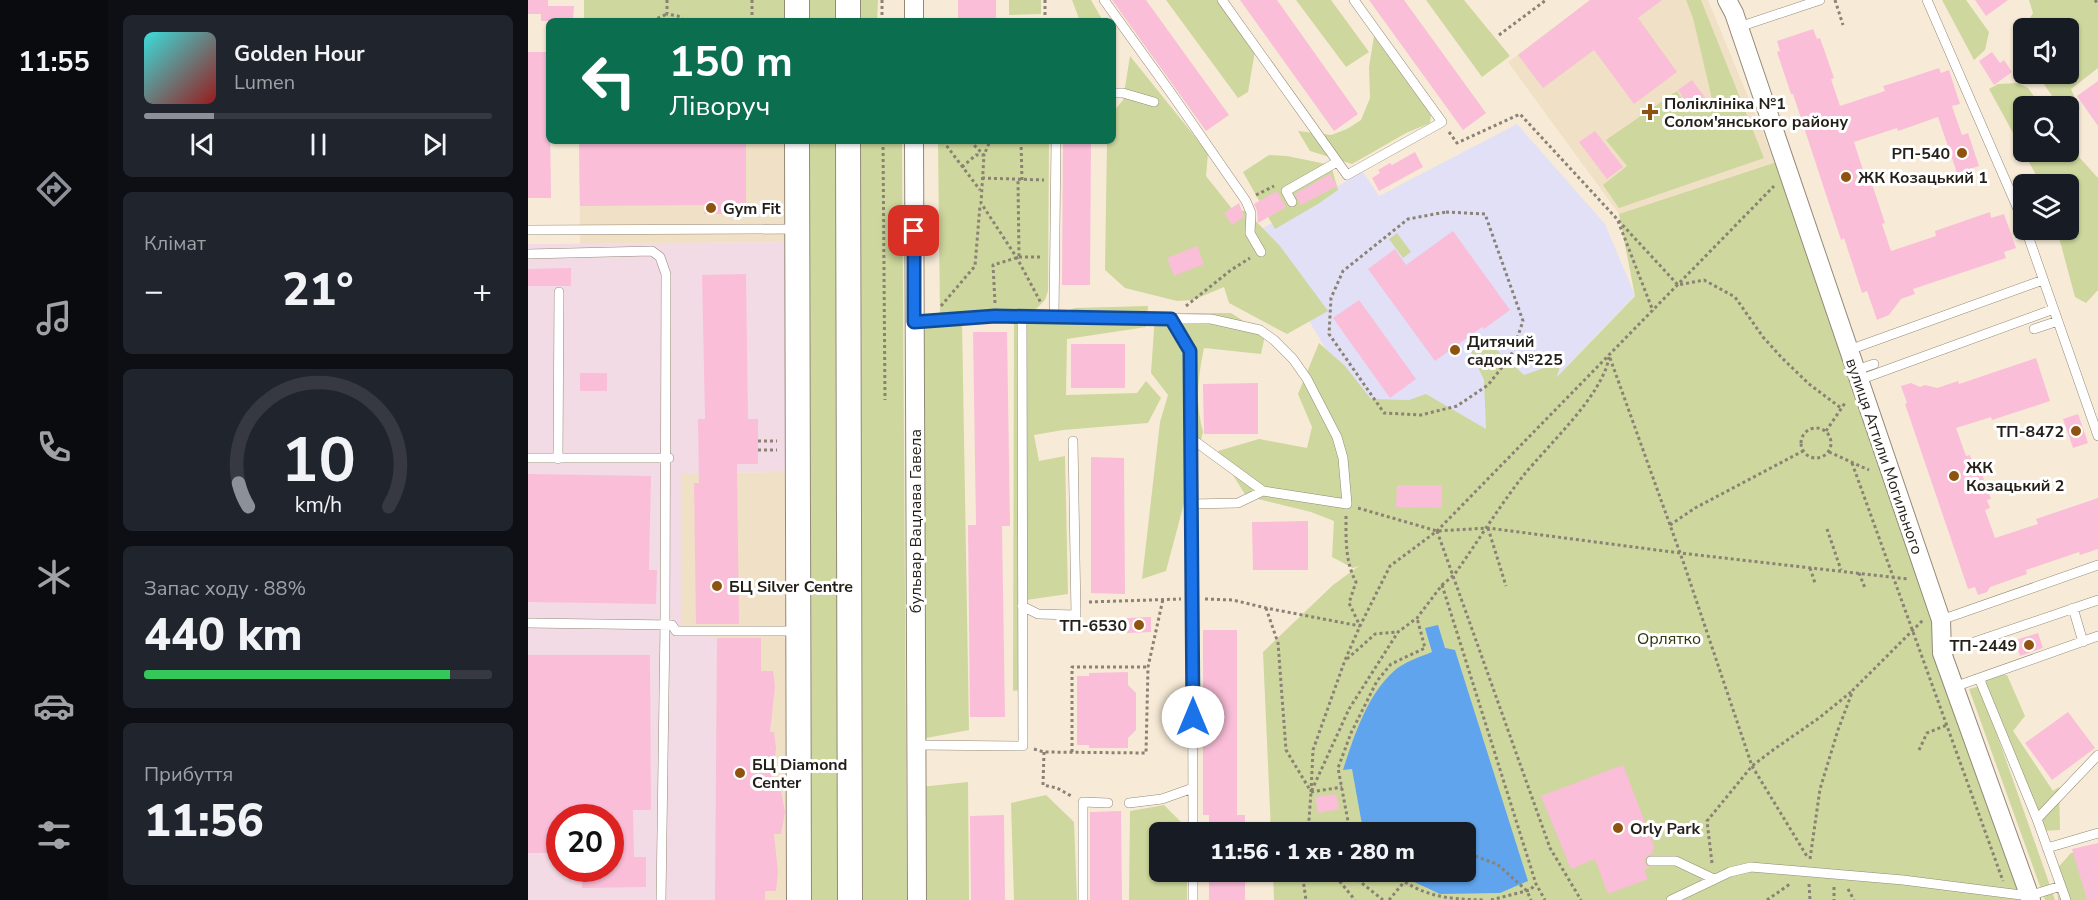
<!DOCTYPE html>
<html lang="uk">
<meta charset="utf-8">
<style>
body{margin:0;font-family:"Nunito Sans",sans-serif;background:#20242c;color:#f1f3f6;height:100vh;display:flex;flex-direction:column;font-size:22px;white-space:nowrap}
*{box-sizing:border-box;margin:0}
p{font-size:20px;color:#9ea1a6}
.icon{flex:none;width:33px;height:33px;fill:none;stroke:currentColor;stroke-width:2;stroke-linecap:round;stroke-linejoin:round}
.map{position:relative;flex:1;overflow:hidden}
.drawer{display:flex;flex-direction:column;gap:15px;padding:15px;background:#0d0f14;width:420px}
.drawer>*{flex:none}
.top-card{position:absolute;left:18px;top:18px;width:570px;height:126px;border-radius:9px;box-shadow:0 2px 4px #0004;background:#0b6e4f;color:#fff;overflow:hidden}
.buttons{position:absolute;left:1485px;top:18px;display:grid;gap:12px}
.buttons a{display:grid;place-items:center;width:66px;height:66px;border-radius:9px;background:#171b24;box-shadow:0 2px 4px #0004;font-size:30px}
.speed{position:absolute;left:18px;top:804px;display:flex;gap:12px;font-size:30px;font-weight:700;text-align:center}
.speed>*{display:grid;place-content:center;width:78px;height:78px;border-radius:50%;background:#171b24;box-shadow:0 2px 4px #0004;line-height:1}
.speed .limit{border:9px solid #d22;background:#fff;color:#111}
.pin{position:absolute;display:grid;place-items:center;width:51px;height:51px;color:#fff;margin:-26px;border-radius:12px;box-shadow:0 3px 9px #0006}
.me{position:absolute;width:66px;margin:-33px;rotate:0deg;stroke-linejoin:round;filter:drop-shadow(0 0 4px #0008)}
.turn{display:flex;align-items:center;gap:21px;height:126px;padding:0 24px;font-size:27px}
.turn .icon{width:78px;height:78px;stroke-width:2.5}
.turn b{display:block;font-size:42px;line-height:51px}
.big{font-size:45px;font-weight:800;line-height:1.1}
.drawer .card{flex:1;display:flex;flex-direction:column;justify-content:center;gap:9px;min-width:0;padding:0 21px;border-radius:9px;background:#20242c}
.drawer .dial{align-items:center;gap:0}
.dial svg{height:156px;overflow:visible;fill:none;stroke:#363941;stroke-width:7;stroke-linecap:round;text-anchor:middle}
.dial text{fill:#f1f3f6;stroke:none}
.song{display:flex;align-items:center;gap:18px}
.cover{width:72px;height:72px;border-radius:9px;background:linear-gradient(135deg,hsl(180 70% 55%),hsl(0 70% 35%))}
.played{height:6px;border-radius:3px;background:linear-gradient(90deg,#8c9099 20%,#363941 20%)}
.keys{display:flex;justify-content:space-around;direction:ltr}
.heat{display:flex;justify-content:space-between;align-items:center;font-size:33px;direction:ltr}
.charge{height:9px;border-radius:4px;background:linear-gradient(90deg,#34c759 88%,#363941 0)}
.trip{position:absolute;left:621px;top:822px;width:327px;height:60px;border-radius:9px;background:#171b24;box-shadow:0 2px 4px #0004;font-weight:800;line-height:60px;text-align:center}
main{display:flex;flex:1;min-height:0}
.tabs{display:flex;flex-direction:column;width:108px;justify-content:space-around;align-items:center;background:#090b0e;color:#9ea1a6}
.tabs .icon{width:42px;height:42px}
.tabs .current{color:#8c9099}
.tabs b{font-size:27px;color:#f1f3f6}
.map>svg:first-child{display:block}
.built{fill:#f0e0c5}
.industrial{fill:#f3dbe6;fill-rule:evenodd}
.education{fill:#e2e0f6}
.green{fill:#ced79d}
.water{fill:#5fa4ec}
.building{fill:#fabed8}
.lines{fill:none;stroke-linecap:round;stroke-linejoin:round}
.service-casing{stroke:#948977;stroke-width:10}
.minor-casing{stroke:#948977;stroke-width:20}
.tertiary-casing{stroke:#948977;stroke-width:26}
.path{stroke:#8b8275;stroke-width:3;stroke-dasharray:3 3;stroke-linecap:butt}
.service{stroke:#fff;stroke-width:9}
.minor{stroke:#fff;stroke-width:18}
.tertiary{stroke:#fff;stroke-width:24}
.route-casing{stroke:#114b97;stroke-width:15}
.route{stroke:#1a73e8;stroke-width:10}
.poi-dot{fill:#8e5310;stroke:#fff;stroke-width:2}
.labels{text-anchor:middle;stroke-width:6;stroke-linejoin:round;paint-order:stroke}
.poi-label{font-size:16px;font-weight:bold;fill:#241f18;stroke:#fff;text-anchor:start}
.street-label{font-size:16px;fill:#241f18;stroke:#fff}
.park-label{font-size:16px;fill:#313509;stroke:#fff}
</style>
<main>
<nav class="tabs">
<b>11:55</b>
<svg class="icon current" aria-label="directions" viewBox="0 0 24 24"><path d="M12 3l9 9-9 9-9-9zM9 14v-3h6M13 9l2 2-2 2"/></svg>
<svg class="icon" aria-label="music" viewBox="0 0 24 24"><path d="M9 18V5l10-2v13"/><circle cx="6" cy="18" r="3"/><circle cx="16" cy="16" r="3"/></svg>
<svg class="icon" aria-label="phone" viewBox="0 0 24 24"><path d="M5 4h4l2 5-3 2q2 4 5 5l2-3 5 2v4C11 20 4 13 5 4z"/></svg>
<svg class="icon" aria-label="climate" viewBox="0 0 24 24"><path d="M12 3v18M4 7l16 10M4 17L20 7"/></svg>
<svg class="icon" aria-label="car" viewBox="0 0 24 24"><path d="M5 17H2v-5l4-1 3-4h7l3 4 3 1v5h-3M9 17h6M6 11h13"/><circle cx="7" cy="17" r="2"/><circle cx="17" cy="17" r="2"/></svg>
<svg class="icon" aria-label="filters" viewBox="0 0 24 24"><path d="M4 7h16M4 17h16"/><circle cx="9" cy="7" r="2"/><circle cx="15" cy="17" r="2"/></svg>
</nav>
<section class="drawer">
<div class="card">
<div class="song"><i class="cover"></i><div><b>Golden Hour</b><p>Lumen</p></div></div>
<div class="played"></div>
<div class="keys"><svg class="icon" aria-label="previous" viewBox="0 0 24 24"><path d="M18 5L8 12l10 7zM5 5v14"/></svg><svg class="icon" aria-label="pause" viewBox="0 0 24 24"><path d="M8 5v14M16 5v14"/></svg><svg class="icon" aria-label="next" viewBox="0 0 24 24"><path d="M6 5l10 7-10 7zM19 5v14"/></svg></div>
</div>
<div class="card"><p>Клімат</p>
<div class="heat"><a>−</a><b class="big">21°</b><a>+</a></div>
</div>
<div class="card dial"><svg viewBox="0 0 100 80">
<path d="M14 69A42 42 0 1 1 86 69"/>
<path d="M14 69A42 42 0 0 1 9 57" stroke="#8c9099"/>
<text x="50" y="56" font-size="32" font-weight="700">10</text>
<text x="50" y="72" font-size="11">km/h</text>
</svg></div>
<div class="card"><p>Запас ходу · 88%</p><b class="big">440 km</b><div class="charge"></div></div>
<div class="card"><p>Прибуття</p><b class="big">11:56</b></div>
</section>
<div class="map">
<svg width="1570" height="900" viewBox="0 0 1570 900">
<rect width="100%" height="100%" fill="#f7ebd7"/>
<path class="built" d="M 1062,0 L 1180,0 L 1247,162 L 1091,214 L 980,62 Z
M 51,141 L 259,141 L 261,242 L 52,244 Z
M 262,472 L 265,900 L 187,900 L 188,637 L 153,636 L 153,473 Z"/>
<path class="industrial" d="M 261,242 L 262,472 L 153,473 L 153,635 L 189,637 L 187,900 L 0,900 L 0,244 ZM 32,818 L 82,818 L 82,868 L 32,868 Z"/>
<path class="education" d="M 989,124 L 1077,224 L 1107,295 L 1002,405 L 873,475 L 728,232 L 835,172 L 851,196 Z"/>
<path class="green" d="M 56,0 L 258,0 L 258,21 L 56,21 Z
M 276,0 L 308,0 L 308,21 L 277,21 Z
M 326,0 L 350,0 L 349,21 L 326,21 Z
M 481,0 L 513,0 L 513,14 L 481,15 Z
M 544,0 L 563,0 L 575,21 L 552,21 Z
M 638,0 L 691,0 L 727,51 L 720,92 L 710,98 Z
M 768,0 L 803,0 L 841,52 L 818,67 Z
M 898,0 L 936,0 L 982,56 L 954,77 Z
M 1158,0 L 1173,0 L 1236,158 L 1091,208 L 1075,185 L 1099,166 L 1078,140 L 1149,91 L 1164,113 L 1184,99 L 1165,18 Z
M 1414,0 L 1438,0 L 1461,32 L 1457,50 L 1446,60 Z
M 1501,0 L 1570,0 L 1570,68 L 1543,89 L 1552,109 L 1541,111 L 1540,106 L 1531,106 L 1509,74 L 1540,74 L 1540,28 L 1496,28 L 1505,13 Z
M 846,36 L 900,110 L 903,115 L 902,123 L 878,133 L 824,164 L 782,151 L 770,131 L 803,135 L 819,129 L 833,120 L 842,98 L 841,67 Z
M 602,56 L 680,153 L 678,176 L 705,210 L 718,211 L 752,246 L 800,311 L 759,334 L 701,303 L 696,287 L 665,300 L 649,301 L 597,288 L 577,270 L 579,141 L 585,141 L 585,112 L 595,100 Z
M 1490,83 L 1500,88 L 1513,106 L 1496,106 L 1496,152 L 1540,152 L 1541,146 L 1570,178 L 1570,290 L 1558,303 L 1547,297 L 1529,230 L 1540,230 L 1540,184 L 1513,184 L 1461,89 L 1470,84 Z
M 277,141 L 309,141 L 310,900 L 283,900 Z
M 326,141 L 374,141 L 379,900 L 325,900 Z
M 410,141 L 521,141 L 520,291 L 517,300 L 508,309 L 412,315 Z
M 741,155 L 759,156 L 803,165 L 810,190 L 790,204 L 747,229 L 715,172 Z
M 1254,160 L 1500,900 L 746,900 L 745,872 L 938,872 L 938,832 L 743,832 L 735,652 L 805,585 L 831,566 L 825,568 L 804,557 L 806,521 L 783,512 L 718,496 L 690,451 L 731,439 L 779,448 L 784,427 L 770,394 L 791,343 L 817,366 L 843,399 L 881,400 L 898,394 L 958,429 L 956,380 L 943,352 L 959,341 L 996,375 L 1033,362 L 1029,377 L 1107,296 L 1091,214 Z
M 869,233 L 883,252 L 875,258 L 861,239 Z
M 620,306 L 618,327 L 539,339 L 538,395 L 609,393 L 618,381 L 633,398 L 620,423 L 535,430 L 506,435 L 511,461 L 537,456 L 540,594 L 498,600 L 500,689 L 485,691 L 486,320 L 528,315 L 547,308 Z
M 668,313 L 703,313 L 737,335 L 733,354 L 676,348 C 670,376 667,403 675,432 L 638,571 L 614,579 L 632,422 L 640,395 L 623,373 L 627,315 Z
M 434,321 L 441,730 L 398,738 L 395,322 Z
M 1458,675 L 1479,675 L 1497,716 L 1485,731 L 1525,791 L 1531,787 L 1532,830 L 1515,831 L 1456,681 Z
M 1452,686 L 1527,900 L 1517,900 L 1441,689 Z
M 440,782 L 441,900 L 394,900 L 392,787 Z
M 518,795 L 546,822 L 549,900 L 486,900 L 483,803 Z
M 636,805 L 659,828 L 659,832 L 632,832 L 632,872 L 659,872 L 659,900 L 601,900 L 602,811 Z
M 1570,847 L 1570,900 L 1530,900 L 1527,871 L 1543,853 Z"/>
<path class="water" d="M 910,625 L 917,648 L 927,650 L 1000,881 L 972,893 L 912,894 L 882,880 L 871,872 L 938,872 L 938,832 L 832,832 L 835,830 L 824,769 L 815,770 C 826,736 839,695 866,671 C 876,662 892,657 904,652 L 897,628 Z"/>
<path class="building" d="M 0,0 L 20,0 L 20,6 L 46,6 L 45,21 L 13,21 L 13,14 L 0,14 Z
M 430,0 L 468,0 L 468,21 L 430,21 Z
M 584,0 L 618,0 L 701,115 L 678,131 Z
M 712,0 L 749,0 L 830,114 L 806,131 Z
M 841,0 L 876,0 L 958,113 L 935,130 Z
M 1062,0 L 1134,0 L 1110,18 L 1149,72 L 1106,104 L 1066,50 L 1015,88 L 990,55 Z
M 1447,0 L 1480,0 L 1458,16 Z
M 1285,29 L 1289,39 L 1292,38 L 1306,78 L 1303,79 L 1312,106 L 1357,91 L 1355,86 L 1378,79 L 1411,68 L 1413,73 L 1421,70 L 1432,104 L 1424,106 L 1434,135 L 1440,133 L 1451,166 L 1429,173 L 1410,117 L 1370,131 L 1369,128 L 1326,142 L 1335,170 L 1339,169 L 1357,223 L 1354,224 L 1363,251 L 1408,236 L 1407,231 L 1462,212 L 1463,218 L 1476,214 L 1488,248 L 1476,252 L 1478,258 L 1385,289 L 1387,294 L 1373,299 L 1361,315 L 1349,320 L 1339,291 L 1334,293 L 1316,238 L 1313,240 L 1265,94 L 1263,94 L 1249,52 L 1252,51 L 1249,41 Z
M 0,52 L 21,52 L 23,198 L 0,198 Z
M 1464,52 L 1472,63 L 1476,60 L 1484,72 L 1466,85 L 1451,61 Z
M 1164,80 L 1179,100 L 1164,110 L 1150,90 Z
M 1570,81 L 1570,126 L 1549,96 Z
M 1067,131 L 1095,167 L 1079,179 L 1051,142 Z
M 51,141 L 218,141 L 218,214 L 176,214 L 177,205 L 52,206 Z
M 535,141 L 563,141 L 562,285 L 534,285 Z
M 887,152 L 895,167 L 851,191 L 844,178 L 852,173 L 850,170 L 862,163 L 864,165 Z
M 802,174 L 809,186 L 773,205 L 767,194 Z
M 749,191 L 758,207 L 730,223 L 729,211 L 726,204 Z
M 711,203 L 716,217 L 704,225 L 696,213 Z
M 925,231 L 982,310 L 956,329 L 954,327 L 907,361 L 840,269 L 867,249 L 878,265 Z
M 669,246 L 676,264 L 646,276 L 639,258 Z
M 43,268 L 43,286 L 0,286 L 0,269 Z
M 218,274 L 220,419 L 230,419 L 230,464 L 209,464 L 211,624 L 168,624 L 166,483 L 171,483 L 170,419 L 177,419 L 174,275 Z
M 831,300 L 888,379 L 862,398 L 805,318 Z
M 445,332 L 479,332 L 482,526 L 474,526 L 477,717 L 442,717 L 440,525 L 448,525 Z
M 543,344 L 597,344 L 597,388 L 543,388 Z
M 1508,358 L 1522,401 L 1464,420 L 1463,417 L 1428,428 L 1438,456 L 1442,455 L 1445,464 L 1450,462 L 1456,480 L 1463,499 L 1459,500 L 1462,508 L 1457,510 L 1467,538 L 1510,524 L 1508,519 L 1570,498 L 1570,549 L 1552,555 L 1551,552 L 1498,570 L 1499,574 L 1462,587 L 1459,592 L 1450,595 L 1447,587 L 1440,589 L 1377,404 L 1379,403 L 1373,386 L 1383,383 L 1392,387 L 1397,385 L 1409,388 L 1430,381 L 1431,384 Z
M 52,373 L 79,373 L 79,391 L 52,391 Z
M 730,383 L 730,434 L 676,434 L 675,384 Z
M 1550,414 L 1560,443 L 1545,448 L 1535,419 Z
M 563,457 L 596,458 L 597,594 L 563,593 Z
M 0,474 L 123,476 L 121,570 L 129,570 L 128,604 L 0,602 Z
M 869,485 L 914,485 L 914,508 L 868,507 Z
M 780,521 L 780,570 L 725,570 L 724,522 Z
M 623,617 L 623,632 L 599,633 L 599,618 Z
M 675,630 L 709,630 L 709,815 L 717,815 L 717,832 L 681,832 L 681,815 L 675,815 Z
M 1510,633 L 1515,648 L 1492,656 L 1487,640 Z
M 189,638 L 233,638 L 233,671 L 245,671 L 247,686 L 242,732 L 246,732 L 248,748 L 244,780 L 246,780 L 247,791 L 253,791 L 257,812 L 253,834 L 246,834 L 250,872 L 248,891 L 237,891 L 237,900 L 187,900 Z
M 0,655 L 122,655 L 123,810 L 105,810 L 106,857 L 118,857 L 118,887 L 54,888 L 54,868 L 82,868 L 82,818 L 32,818 L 32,833 L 27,833 L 27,853 L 0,853 Z
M 600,672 L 600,685 L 608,693 L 608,730 L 600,738 L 600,748 L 561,748 L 561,745 L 549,745 L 549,676 L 561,676 L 561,673 Z
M 1540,712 L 1567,748 L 1524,780 L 1497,743 Z
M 1095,765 L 1126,846 L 1124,854 L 1119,856 L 1116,860 L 1118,865 L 1122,867 L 1116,870 L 1120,879 L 1080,894 L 1067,859 L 1043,869 L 1013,796 Z
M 808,794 L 811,809 L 790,813 L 787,797 Z
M 593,811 L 594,900 L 562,900 L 562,812 Z
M 476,815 L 477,900 L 443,900 L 442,816 Z
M 1570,843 L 1570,900 L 1559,900 L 1544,849 Z
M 681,872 L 717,872 L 717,900 L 681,900 Z"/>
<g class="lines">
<g class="service-casing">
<path id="service" d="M 576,0 L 643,93 L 718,201 L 723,213 L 722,233 L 733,252
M 694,0 L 819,175 L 914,122 L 826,0
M 1399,0 L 1496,223
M 1211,27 L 1292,0
M 585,93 L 595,93 L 626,102
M 764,202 L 758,191 L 809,162
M 0,230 L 268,229
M 1498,230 L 1570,436
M 0,254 L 124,251 L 132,257 L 138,274 L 137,625 L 133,900
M 526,318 L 528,141
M 386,322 L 467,316 L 683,319 L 732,330 L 746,340 L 765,359 L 779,379 L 809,437 L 815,458 L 819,504 L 735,491 L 664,439 L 662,351 L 643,319
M 1506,329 L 1530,321
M 1321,350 L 1515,280
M 1328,370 L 1346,364
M 1331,380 L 1526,309
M 664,439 L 665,832
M 0,458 L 141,458
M 30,459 L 31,292
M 664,504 L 710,503 L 735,491
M 494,606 L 510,614 L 548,615 L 545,441
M 1545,608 L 1555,642
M 1413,620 L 1570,565
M 0,623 L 144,625 L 148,631 L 270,631
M 1414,653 L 1570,600
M 1451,678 L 1509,819 L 1538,900
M 1426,687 L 1570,636
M 389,745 L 495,746 L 494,317
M 601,803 L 634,799 L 665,788
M 1509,819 L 1570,755
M 1519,848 L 1570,833
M 1123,861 L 1148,861 L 1186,879
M 665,872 L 665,900
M 555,900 L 555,802 L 580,803
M 1143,900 L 1202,872 L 1223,867 L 1375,880 L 1501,896 L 1533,886"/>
</g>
<g class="minor-casing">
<path id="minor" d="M 1199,0 L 1206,13 L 1413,620 L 1414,653 L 1503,900
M 386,21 L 386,0
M 386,141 L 389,900"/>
</g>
<g class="tertiary-casing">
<path id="tertiary" d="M 269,0 L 269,21
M 320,0 L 320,21
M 269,141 L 271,900
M 320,141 L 322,900"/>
</g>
<path class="path" d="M 139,0 L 139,14 L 150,16 L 157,21
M 354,0 L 354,21
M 517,0 L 517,21
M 1307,0 L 1315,25
M 1567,0 L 1570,4
M 124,21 L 139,14
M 224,21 L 224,0
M 971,35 L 1018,0
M 921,132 L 929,143 L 992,114 L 1150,285 L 1176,280 L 1207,297 L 1235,337 L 1254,358 L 1281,384 L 1313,408
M 355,141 L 357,400
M 415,141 L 452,190
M 442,141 L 456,155 L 453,203 L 489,258 L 513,303
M 493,141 L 494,180
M 434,167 L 448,155 L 456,155 L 462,141
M 454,178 L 516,180
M 728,195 L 746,186
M 918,212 L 957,214 L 995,321 L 983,356 L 960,385 L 929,406 L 893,415 L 856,413 L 801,334 L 803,298 L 815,271 L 880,219 Z
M 1090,221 L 1125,311
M 491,257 L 514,257
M 467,303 L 465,265 L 491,257 L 490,180
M 413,306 L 447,266 L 452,205
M 658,306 L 703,270 L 722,258
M 1082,358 L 1156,564 L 1224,766 L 1280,858
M1273 443a15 15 0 1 1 30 0a15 15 0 1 1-30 0Z
M 1298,431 L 1317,403
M 230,441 L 249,441
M 230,450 L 249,450
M 1301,452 L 1341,470
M 1324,463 L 1475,881
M 830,508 L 909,531 L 960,528 L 1152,553 L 1380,579
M 818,516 C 818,539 817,561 828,582 L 821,603 L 832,626
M 1142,525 L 1167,508 L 1275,451
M 960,528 L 978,586
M 1299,529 L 1313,570
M 909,531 L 1022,848 L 1053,900
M 1282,568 L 1287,583
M 1331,573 L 1337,588
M 914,585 L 1008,884 L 1017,900
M 677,599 L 705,600 L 738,608 L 832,626
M 561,602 L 653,599
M 738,608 L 750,643 L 758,750 L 782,790
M 819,659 L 847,634 L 870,632
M 506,749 L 516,752 L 618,753 L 620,667 L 635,599
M 1391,750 L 1399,733 L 1419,725
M 516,752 L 515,785 L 529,788 L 545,797
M 544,752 L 544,667 L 620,667
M 783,792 L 785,750 L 817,660 L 832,626 L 862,566 L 909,531 L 1246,186
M 783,792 L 814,787
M 779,832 L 781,822
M 785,832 L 781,820 L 783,792 L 821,709 L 870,632 L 889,618 L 914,585 L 926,575 C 949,543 970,508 995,476 C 1020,445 1075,395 1081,357
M 822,832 L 810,768 L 823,733 L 849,681 L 863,664 L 897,648 L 889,618
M 944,855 L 945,838
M 1282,859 L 1292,789 L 1310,730 L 1325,690 L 1396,619
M 938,861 L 944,855 L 969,864 L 999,891 L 1003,900
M 1184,863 L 1179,821 L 1224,766 L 1245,750 L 1291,718 L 1323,692
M 774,872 L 778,900
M 804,872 L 827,900
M 820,872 L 855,900
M 862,872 C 896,897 916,899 957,900
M 1281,884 L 1282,900
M 1306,887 L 1306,900
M 1320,889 L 1326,900
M 861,900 L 876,882
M 963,900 L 1002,890 L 1008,884
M 1239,900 L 1262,884"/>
<use href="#service" class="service"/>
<use href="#minor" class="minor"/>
<use href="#tertiary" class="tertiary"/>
</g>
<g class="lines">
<g class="route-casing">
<path id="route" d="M 386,231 L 386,322 L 467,316 L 643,319 L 662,351 L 665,717"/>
</g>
<use href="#route" class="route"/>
</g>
<g class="poi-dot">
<path d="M1119 103h6v6h6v6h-6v6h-6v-6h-6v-6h6z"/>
<circle cx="1434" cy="153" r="6"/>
<circle cx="1318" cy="177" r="6"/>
<circle cx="183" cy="208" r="6"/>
<circle cx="927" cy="350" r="6"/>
<circle cx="1548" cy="431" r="6"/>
<circle cx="1426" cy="476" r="6"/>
<circle cx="189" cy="586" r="6"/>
<circle cx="611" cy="625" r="6"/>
<circle cx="1501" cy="645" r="6"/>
<circle cx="212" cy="773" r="6"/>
<circle cx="1090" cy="828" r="6"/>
</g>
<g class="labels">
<g class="poi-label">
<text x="1136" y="109">Поліклініка №1<tspan x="1136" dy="18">Солом'янського району</tspan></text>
<text x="1422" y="159" text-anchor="end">РП-540</text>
<text x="1330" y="183">ЖК Козацький 1</text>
<text x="195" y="214">Gym Fit</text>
<text x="939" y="347">Дитячий<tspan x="939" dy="18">садок №225</tspan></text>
<text x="1536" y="437" text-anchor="end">ТП-8472</text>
<text x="1438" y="473">ЖК<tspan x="1438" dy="18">Козацький 2</tspan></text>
<text x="201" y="592">БЦ Silver Centre</text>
<text x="599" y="631" text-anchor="end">ТП-6530</text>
<text x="1489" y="651" text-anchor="end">ТП-2449</text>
<text x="224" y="770">БЦ Diamond<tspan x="224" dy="18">Center</tspan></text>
<text x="1102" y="834">Orly Park</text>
</g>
<g class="street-label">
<text transform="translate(1357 456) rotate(71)" y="6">вулиця Аттили Могильного</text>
<text transform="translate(387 521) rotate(-90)" y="6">бульвар Вацлава Гавела</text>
</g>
<g class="park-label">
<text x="1141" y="644">Орлятко</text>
</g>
</g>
</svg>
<div class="buttons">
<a><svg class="icon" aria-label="sound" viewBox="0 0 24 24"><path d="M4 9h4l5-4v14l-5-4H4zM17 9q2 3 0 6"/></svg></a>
<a><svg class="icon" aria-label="search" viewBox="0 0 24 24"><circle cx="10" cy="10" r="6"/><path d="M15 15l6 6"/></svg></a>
<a><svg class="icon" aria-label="layers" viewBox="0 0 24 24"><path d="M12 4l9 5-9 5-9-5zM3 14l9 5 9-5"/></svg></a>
</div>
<div class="speed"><div class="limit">20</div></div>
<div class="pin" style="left:386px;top:231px;background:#d93025"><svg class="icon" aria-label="arrive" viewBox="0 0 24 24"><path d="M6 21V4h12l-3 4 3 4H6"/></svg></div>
<svg class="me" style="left:665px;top:717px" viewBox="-20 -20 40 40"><circle r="19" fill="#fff"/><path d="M0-13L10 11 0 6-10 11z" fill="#1a73e8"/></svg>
<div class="trip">11:56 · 1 хв · 280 m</div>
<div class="top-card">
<div class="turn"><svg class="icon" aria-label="left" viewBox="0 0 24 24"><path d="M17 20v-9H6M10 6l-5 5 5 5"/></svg><div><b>150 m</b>Ліворуч</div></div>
</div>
</div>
</main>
